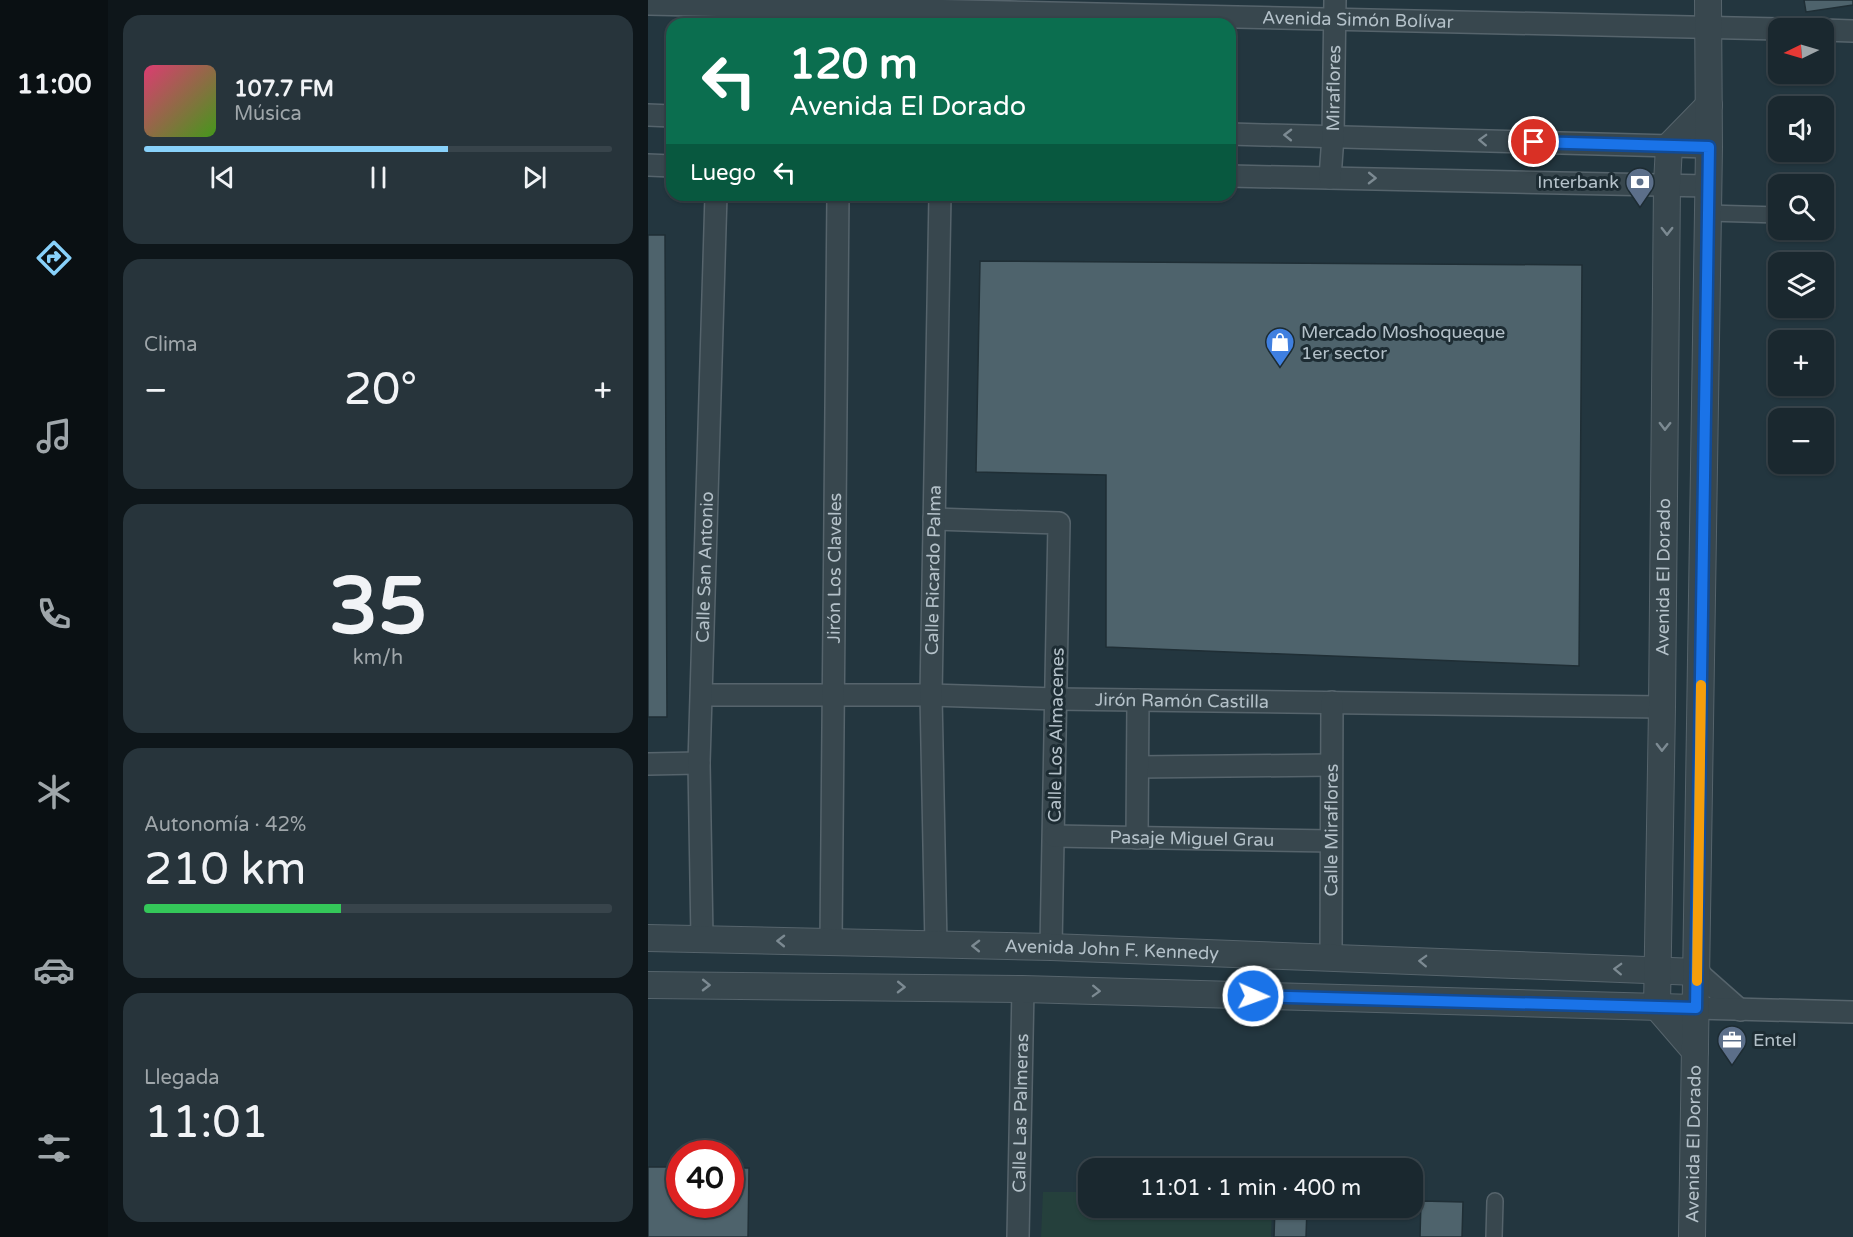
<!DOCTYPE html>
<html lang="es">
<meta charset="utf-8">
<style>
body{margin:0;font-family:"Varela Round",sans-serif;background:#27343b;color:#f1f3f6;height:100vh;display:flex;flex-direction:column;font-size:22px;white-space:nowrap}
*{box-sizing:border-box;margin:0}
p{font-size:20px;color:#9fa6aa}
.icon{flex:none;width:33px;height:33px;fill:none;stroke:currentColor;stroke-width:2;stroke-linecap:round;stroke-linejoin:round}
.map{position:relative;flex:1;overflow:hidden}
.drawer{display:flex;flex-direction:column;gap:15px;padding:15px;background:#0e161a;width:540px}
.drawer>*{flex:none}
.banner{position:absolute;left:18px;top:18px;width:570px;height:183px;border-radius:18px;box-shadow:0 2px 4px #0004,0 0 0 2px #38444b;background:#0b6e4f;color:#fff;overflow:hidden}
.needle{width:39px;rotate:265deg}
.fabs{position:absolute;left:1120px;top:18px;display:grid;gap:12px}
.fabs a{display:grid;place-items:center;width:66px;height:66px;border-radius:12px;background:#1a282f;box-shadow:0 2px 4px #0004,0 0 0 2px #38444b;font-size:30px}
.speed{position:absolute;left:18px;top:1140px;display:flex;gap:12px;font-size:30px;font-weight:700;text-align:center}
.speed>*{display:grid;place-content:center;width:78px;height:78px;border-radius:50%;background:#1a282f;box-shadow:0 2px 4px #0004,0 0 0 2px #38444b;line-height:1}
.speed .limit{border:9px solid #d22;background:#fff;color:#111}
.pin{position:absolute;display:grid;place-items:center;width:51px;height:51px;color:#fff;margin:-26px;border:3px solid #fff;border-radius:50%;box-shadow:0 2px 6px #0007}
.me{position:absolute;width:66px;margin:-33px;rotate:92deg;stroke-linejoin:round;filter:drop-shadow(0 0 4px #0008)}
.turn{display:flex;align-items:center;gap:21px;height:126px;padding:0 24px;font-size:27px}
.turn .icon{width:78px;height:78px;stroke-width:2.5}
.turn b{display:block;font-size:42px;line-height:51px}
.then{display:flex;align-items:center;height:57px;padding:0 24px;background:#0003;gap:12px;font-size:22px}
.big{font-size:45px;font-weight:600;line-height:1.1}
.drawer .card{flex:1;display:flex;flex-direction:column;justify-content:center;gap:9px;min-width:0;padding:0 21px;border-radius:18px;background:#27343b}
.drawer .dial{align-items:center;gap:0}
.dial b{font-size:78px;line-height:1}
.song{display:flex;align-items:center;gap:18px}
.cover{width:72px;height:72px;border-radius:9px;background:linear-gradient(135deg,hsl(340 70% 55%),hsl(100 70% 35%))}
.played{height:6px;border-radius:3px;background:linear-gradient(90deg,#88d1fa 65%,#38444b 65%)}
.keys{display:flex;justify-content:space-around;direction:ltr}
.heat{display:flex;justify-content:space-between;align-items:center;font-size:33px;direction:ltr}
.charge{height:9px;border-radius:4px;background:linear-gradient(90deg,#34c759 42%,#38444b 0)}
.trip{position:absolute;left:430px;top:1158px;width:345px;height:60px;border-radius:18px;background:#1a282f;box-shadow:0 2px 4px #0004,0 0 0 2px #38444b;font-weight:600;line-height:60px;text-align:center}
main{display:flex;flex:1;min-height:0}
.tab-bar{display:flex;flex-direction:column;width:108px;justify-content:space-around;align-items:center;background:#0a1013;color:#9fa6aa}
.tab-bar .icon{width:42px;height:42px}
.tab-bar .selected{color:#88d1fa}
.tab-bar b{font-size:27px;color:#f1f3f6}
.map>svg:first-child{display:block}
.green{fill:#25403c}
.building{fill:#4e636c;stroke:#1f2e35;stroke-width:1.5}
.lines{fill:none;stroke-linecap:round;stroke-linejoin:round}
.pedestrian-casing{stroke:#56646c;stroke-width:18}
.minor-casing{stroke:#56646c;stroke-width:24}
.tertiary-casing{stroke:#56646c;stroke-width:28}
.pedestrian{stroke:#38474e;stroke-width:15}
.minor{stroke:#38474e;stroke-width:21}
.tertiary{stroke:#38474e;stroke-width:26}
.oneway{stroke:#7c8a92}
.route-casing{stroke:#114b97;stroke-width:15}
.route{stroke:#1a73e8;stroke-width:10}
.slow{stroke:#f59e0b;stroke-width:10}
.labels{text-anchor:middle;stroke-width:6;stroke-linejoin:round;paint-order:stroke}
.street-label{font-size:18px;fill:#b4c1c9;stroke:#1d2c33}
.poi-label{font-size:18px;fill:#b4c1c9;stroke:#1d2c33;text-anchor:start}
</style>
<main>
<nav class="tab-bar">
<b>11:00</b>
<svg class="icon selected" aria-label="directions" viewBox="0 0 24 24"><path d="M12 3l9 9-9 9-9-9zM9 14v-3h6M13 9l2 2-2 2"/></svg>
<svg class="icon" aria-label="music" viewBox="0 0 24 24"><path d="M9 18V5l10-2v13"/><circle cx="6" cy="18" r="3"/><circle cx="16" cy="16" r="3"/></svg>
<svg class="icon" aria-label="phone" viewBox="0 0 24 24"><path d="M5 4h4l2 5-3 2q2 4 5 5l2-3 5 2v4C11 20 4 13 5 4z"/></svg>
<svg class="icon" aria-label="climate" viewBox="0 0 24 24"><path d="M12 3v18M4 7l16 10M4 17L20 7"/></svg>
<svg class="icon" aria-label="car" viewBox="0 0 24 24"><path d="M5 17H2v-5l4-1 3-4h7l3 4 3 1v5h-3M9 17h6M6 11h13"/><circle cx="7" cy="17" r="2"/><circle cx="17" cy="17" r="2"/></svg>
<svg class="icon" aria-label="filters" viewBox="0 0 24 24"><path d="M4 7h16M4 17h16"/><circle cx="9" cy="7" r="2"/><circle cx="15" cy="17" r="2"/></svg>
</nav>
<section class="drawer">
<div class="card">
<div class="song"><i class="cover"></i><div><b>107.7 FM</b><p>Música</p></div></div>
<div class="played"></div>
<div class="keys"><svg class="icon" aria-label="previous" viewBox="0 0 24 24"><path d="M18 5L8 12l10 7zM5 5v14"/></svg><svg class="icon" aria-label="pause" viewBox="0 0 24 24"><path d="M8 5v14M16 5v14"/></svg><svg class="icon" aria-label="next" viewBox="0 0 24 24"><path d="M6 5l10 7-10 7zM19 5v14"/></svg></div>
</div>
<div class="card"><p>Clima</p>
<div class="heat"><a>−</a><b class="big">20°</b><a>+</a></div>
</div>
<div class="card dial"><b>35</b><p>km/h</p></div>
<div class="card"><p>Autonomía · 42%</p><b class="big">210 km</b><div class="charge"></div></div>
<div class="card"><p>Llegada</p><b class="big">11:01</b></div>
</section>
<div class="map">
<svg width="1205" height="1237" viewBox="0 0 1205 1237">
<rect width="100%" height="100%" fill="#23363f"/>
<path class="green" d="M 395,1192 L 441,1192 L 441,1208 L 624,1208 L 623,1237 L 393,1237 Z"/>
<path class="building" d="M 1156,0 L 1205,0 L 1205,5 L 1158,12 Z
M 0,235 L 17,235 L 19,717 L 0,717 Z
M 332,261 L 934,265 L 931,666 L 458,647 L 458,475 L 328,472 Z
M 0,1167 L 32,1167 L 32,1204 L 82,1204 L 82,1168 L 101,1168 L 100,1237 L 0,1237 Z
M 773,1201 L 815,1202 L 814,1237 L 772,1237 Z
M 627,1208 L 659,1208 L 658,1237 L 626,1237 Z"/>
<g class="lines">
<g class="pedestrian-casing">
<path id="pedestrian" d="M 1060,213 L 1131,215
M 846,1237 L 847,1201"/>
</g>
<g class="minor-casing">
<g id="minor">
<path id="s1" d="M 0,4 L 1131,29"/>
<path d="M 1176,30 L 1205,31"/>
<path d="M 0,115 L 24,116"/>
<path d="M 582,134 L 1061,147"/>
<path d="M 0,165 L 24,166"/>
<path d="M 582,176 L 1060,186"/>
<path id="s2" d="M 682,178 L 685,136 L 687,0"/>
<path d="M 286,519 L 411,523 L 403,947"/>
<path id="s3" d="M 54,695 L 283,695 L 409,699 L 1014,707"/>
<path d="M 0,764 L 51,763"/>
<path d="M 490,767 L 683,765"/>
<path id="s4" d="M 406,836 L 683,841"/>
<path d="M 489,838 L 490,700"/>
<path id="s5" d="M 54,939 L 51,763 L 68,195"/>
<path id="s6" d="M 183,942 L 190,195"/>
<path id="s7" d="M 288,945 L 283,695 L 292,195"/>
<path id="s8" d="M 683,958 L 684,702"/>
<path d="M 1049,972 L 1092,1010"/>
<path d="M 1048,1008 L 1205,1012"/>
<path id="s9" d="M 370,1237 L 375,989"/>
</g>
</g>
<g class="tertiary-casing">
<g id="tertiary">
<path id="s10" d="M 0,938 L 403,947 L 1049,972"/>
<path d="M 0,985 L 375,989 L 1048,1008"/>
<path id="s11" d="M 1047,1051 L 1009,1007 L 1014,707 L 1019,184 L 1021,146 L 1061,105"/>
<path id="s12" d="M 1044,1237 L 1061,147 L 1060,0"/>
</g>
</g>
<use href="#pedestrian" class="pedestrian"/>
<use href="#minor" class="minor"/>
<use href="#tertiary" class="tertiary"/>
</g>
<defs><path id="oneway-chevron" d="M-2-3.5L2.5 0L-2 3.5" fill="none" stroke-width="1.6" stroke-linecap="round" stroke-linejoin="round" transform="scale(1.5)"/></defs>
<g class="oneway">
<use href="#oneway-chevron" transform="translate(640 135) rotate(-179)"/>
<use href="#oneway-chevron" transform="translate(835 140) rotate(-178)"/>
<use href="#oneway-chevron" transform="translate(724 178) rotate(1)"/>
<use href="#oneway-chevron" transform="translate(1019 231) rotate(90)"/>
<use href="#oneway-chevron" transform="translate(1017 426) rotate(91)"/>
<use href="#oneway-chevron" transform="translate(1014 747) rotate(91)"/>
<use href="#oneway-chevron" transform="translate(133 941) rotate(-179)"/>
<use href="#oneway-chevron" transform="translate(328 946) rotate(-179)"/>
<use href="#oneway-chevron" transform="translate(775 961) rotate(-178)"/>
<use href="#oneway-chevron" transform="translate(970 969) rotate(-178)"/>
<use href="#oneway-chevron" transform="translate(58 985) rotate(1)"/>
<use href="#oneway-chevron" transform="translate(253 987) rotate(1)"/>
<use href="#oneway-chevron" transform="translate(448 991) rotate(2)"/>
</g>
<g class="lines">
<g class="route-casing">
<path id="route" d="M 605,996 L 1048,1008 L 1061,147 L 886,142"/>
</g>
<use href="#route" class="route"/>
<path class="slow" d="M 1049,981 L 1053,685"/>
</g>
<defs>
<g id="bank-pin" transform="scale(1.5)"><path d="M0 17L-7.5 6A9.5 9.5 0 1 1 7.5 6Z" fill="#5c6f8a" stroke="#1d2c33"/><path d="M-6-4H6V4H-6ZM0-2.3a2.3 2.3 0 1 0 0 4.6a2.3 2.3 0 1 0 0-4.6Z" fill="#fff"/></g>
<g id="shop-pin" transform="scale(1.5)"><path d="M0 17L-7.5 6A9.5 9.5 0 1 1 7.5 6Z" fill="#3f7fe0" stroke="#1d2c33"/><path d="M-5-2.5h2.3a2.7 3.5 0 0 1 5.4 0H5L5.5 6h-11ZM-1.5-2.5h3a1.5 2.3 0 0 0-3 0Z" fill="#fff"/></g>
<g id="office-pin" transform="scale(1.5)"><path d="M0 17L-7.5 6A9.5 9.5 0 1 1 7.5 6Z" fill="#5c6f8a" stroke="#1d2c33"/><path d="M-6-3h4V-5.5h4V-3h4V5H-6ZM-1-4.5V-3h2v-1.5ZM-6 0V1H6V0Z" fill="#fff"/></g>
</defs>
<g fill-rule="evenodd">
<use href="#bank-pin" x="992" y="182"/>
<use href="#shop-pin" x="632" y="342"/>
<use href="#office-pin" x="1084" y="1040"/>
</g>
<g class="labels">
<g class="street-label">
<text dy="6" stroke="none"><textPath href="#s1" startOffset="710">Avenida Simón Bolívar</textPath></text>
<text dy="6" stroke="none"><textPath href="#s2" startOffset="90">Miraflores</textPath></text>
<text dy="6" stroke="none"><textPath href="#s5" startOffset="372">Calle San Antonio</textPath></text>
<text dy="6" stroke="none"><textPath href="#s6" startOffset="374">Jirón Los Claveles</textPath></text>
<text dy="6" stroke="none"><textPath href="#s7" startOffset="375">Calle Ricardo Palma</textPath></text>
<text dy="6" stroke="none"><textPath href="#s11" startOffset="488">Avenida El Dorado</textPath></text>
<text dy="6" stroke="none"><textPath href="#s3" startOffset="480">Jirón Ramón Castilla</textPath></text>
<text transform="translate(408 735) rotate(-89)" y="6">Calle Los Almacenes</text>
<text dy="6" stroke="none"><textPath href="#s8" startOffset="128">Calle Miraflores</textPath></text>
<text dy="6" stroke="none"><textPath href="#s4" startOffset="138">Pasaje Miguel Grau</textPath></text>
<text dy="6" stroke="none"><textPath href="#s10" startOffset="464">Avenida John F. Kennedy</textPath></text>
<text dy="6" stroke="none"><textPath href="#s9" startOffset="124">Calle Las Palmeras</textPath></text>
<text dy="6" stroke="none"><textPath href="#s12" startOffset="93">Avenida El Dorado</textPath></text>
</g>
<g class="poi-label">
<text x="971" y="188" text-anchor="end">Interbank</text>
<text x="653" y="338">Mercado Moshoqueque<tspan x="653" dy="21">1er sector</tspan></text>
<text x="1105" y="1046">Entel</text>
</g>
</g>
</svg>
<div class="fabs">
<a><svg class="needle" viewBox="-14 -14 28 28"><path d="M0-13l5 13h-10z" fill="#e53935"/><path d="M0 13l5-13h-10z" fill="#9fa6aa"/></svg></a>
<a><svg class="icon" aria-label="sound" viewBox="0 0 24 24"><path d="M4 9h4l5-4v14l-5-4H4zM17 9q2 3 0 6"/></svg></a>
<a><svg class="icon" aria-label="search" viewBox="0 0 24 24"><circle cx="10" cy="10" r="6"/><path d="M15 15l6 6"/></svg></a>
<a><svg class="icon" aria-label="layers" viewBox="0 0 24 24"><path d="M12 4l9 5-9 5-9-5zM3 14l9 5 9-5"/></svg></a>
<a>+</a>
<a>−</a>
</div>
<div class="speed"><div class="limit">40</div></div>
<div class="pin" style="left:886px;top:142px;background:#d93025"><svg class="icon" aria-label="arrive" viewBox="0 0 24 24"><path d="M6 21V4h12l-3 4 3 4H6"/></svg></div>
<svg class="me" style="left:605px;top:996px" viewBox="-20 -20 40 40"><circle r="17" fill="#1a73e8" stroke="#fff" stroke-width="3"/><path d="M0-11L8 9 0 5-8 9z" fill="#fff"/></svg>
<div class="trip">11:01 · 1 min · 400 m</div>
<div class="banner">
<div class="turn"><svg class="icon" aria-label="left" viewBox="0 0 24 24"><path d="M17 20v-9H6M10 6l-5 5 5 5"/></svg><div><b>120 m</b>Avenida El Dorado</div></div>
<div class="then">Luego<svg class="icon" aria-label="left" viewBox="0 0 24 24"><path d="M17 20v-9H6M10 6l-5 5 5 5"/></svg></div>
</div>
</div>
</main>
